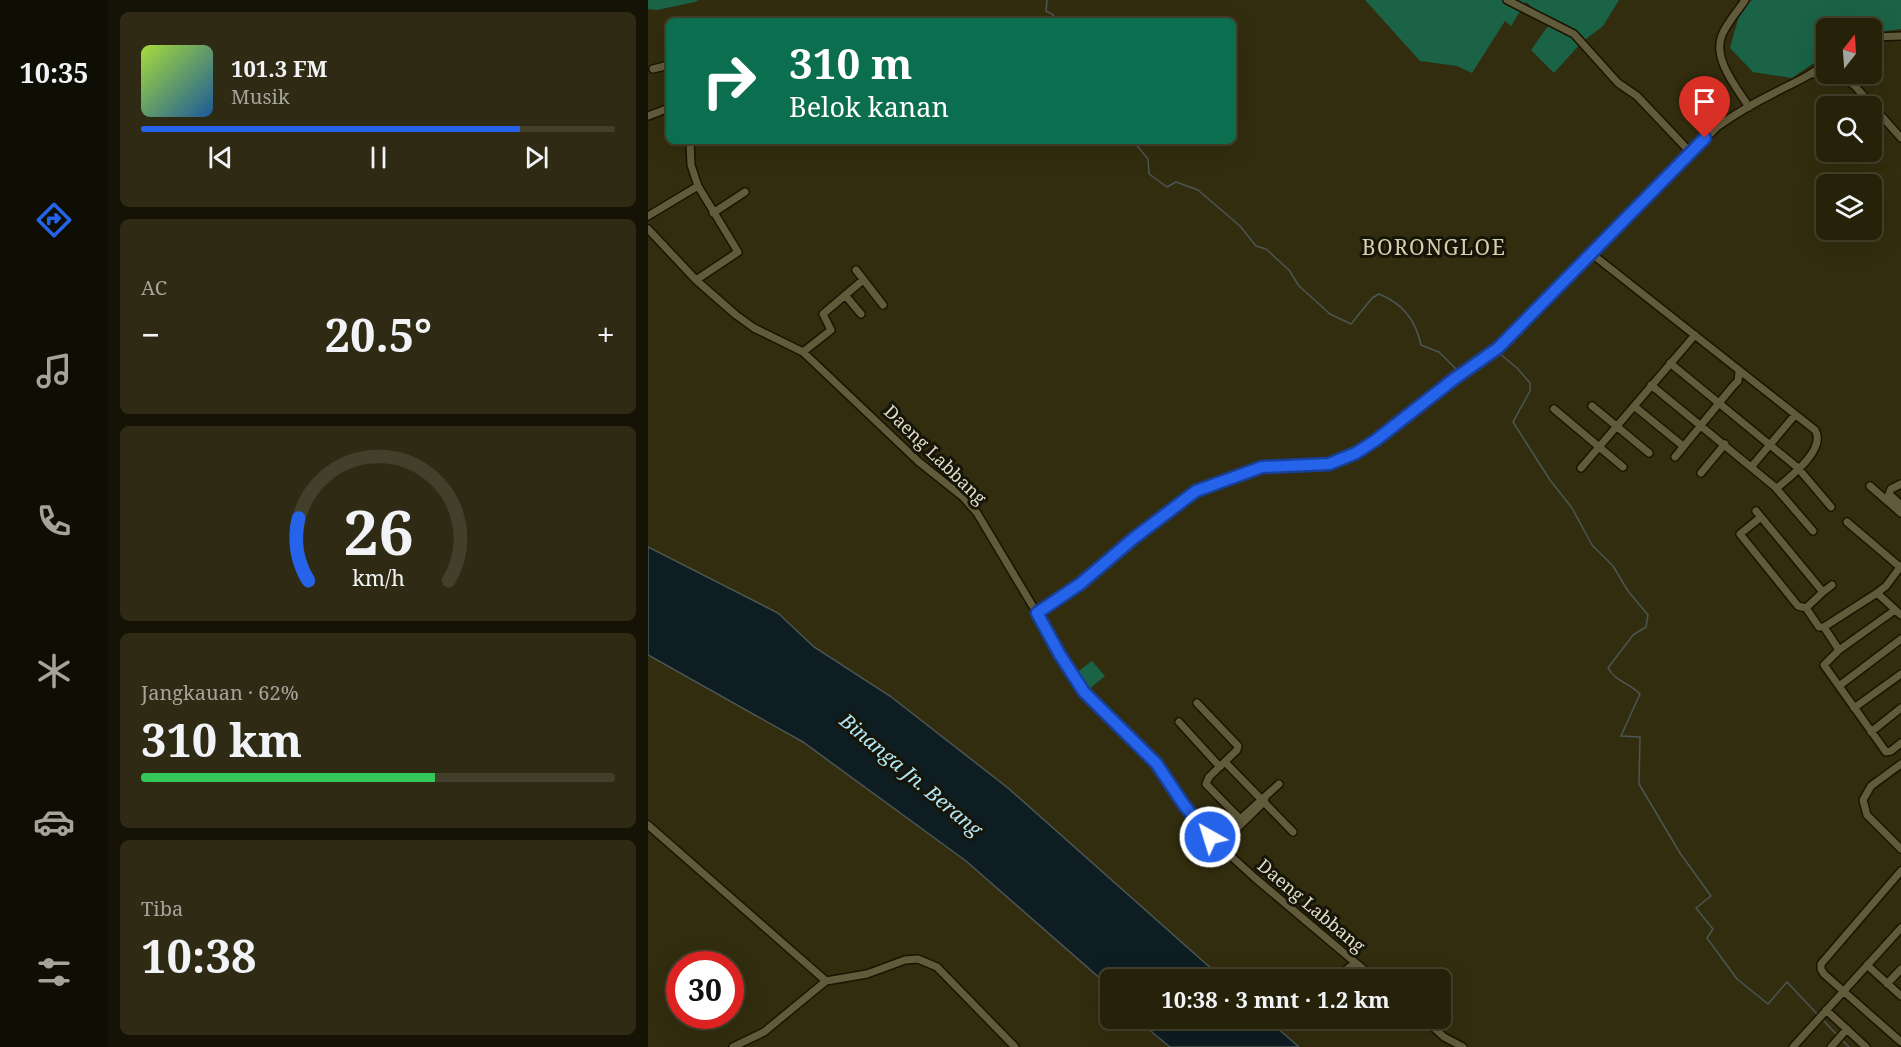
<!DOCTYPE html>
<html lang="id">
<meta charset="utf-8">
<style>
body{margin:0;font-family:"Noto Serif",serif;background:#2e2a13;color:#f1f3f6;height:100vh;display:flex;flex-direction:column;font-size:22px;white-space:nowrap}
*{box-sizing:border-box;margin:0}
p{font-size:20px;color:#a4a49c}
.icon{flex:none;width:33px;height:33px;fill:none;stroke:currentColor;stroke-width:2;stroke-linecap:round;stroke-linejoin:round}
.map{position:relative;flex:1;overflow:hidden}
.drawer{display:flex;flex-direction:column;gap:12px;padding:12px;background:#151306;width:540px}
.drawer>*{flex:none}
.top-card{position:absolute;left:18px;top:18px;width:570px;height:126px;border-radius:9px;box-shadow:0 6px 24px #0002,0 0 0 2px #423f2b;background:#0b6e4f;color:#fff;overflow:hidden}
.needle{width:39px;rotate:17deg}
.tools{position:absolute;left:1168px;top:18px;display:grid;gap:12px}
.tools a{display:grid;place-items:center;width:66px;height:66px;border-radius:9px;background:#26220a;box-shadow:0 6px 24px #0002,0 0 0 2px #423f2b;font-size:30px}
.speed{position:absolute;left:18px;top:951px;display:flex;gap:12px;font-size:30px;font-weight:700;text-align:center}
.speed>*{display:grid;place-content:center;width:78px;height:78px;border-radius:50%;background:#26220a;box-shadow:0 6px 24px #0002,0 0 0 2px #423f2b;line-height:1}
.speed .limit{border:9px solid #d22;background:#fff;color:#111}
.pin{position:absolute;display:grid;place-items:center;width:51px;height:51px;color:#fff;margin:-62px -26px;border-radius:50% 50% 50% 0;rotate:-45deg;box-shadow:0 0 6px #0007}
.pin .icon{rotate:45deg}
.me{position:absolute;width:66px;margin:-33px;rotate:321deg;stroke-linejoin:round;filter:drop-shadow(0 0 4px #0008)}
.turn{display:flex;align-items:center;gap:21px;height:126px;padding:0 24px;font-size:27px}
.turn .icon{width:78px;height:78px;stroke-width:2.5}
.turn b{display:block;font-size:42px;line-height:51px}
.big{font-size:45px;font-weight:700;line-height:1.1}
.drawer .widget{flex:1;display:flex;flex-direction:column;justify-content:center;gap:9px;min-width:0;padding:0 21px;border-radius:9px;background:#2e2a13}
.drawer .dial{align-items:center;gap:0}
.dial svg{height:156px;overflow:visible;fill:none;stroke:#423f2b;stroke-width:7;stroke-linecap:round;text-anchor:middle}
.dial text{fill:#f1f3f6;stroke:none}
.song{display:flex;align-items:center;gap:18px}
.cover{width:72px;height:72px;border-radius:9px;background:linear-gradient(135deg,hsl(80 70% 55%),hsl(210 70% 35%))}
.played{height:6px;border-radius:3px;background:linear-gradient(90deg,#2563eb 80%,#423f2b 80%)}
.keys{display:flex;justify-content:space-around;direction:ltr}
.heat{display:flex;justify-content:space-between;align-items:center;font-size:33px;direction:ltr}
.charge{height:9px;border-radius:4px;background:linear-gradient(90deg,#34c759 62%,#423f2b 0)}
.trip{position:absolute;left:452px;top:969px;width:351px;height:60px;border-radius:9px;background:#26220a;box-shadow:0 6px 24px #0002,0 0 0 2px #423f2b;font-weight:700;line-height:60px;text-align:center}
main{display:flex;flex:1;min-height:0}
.tab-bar{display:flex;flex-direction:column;width:108px;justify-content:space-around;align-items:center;background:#0f0e04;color:#a4a49c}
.tab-bar .icon{width:42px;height:42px}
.tab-bar .current{color:#2563eb}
.tab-bar b{font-size:27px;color:#f1f3f6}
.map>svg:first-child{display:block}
.green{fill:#1a6346}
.water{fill:#0e1d22;stroke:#4c5654;stroke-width:1.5}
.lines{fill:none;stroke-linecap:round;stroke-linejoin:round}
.stream{stroke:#4c5654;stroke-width:1.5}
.minor-casing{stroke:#1a1400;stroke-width:10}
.minor{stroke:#615b3c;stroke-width:7}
.route-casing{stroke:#184099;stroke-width:15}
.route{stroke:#2563eb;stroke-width:10}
.labels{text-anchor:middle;stroke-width:6;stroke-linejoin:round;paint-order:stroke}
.street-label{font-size:18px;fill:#dddbc9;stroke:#171508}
.water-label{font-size:20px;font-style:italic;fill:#b1e6f6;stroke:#171508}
.quarter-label{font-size:21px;letter-spacing:1.5px;fill:#d5d0ac;stroke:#171508}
</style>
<main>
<nav class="tab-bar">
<b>10:35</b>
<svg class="icon current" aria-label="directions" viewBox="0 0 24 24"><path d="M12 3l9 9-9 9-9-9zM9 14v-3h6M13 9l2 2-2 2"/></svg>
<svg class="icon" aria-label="music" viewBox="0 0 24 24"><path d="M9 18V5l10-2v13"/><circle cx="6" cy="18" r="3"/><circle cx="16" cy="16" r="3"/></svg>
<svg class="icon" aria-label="phone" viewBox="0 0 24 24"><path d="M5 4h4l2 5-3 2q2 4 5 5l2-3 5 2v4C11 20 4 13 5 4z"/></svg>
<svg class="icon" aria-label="climate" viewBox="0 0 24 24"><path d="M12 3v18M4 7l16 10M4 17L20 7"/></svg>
<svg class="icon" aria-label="car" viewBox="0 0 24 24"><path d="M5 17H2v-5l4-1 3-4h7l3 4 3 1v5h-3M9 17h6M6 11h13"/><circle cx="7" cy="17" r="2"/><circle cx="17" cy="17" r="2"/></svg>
<svg class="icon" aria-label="filters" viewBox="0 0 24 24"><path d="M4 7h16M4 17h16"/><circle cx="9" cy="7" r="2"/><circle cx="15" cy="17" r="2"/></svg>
</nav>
<section class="drawer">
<div class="widget">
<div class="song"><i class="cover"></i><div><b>101.3 FM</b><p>Musik</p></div></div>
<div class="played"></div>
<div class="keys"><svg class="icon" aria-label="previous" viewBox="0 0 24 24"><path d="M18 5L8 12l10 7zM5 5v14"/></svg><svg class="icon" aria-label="pause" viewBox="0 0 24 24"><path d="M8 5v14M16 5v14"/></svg><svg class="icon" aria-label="next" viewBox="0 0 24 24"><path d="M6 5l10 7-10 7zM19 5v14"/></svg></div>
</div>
<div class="widget"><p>AC</p>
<div class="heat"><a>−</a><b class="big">20.5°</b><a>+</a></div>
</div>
<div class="widget dial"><svg viewBox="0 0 100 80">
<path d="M14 69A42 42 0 1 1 86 69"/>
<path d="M14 69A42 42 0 0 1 9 37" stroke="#2563eb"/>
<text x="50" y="56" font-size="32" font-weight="700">26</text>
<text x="50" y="72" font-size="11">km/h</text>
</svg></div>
<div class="widget"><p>Jangkauan · 62%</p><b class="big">310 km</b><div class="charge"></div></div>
<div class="widget"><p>Tiba</p><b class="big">10:38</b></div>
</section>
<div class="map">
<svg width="1253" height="1047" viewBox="0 0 1253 1047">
<rect width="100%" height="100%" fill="#322d0e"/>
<path class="green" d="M 0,0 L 50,0 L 47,2 L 9,10 L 0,9 Z
M 717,0 L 971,0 L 955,26 L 934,42 L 906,73 L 883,50 L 902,23 L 878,2 L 863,26 L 857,21 L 824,73 L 809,66 L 772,61 Z
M 1105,0 L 1253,0 L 1253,29 L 1224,33 L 1224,28 L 1179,28 L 1179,54 L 1144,78 L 1105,72 L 1082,48 L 1094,5 Z
M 444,661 L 457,676 L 441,689 L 428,673 Z"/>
<path class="water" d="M 0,547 L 130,613 L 166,647 L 242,696 L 360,788 L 575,979 L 462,980 L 462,987 L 318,861 L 155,742 L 0,655 Z
M 492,1019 L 619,1019 L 651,1047 L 522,1047 L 505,1033 Z"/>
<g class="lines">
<path class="stream" d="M 399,0 L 398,11 L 404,14 L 410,21
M 485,141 L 500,159 L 501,174 L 519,187 L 528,182 L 550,190 L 592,226 L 608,246 L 618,249 L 641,270 L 651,286 L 682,314 L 703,324 L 724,298 L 731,294 C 754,303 768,321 773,345 L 791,352 L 812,373
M 840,359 L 851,353 L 869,368 L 882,383 L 882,391 L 865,422 L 902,480 L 924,508 L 944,545 L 965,566 L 980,591 L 1000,615 L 998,627 L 985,635 L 960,668 C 968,682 982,683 992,694 L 973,736 L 992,737 L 991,784 L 1032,853 L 1063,896 L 1048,908 L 1065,929 L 1059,938 L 1089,979 L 1120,1004 L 1139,982 L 1169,1014
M 1175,1020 L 1190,1036
M 1193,1039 L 1201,1047"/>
<g class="minor-casing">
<path id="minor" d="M 859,0 L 926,34 L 970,83 L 989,96 L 1043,153
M 1097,0 C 1090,11 1079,23 1074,35 C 1064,59 1089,88 1101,107
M 51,21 L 60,21
M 1224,37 L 1253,36
M 5,69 L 21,65
M 1166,74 L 1196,77
M 1192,74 L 1207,86 L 1253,138
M 0,116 L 21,108
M 42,141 L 43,165 L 50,186 L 90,252 L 48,280
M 65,213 L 97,192
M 0,216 L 50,186
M 0,229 L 48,280 L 88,315 L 106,328 L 155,352 L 271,462 L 315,497 L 329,513 L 436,692 L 508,763 L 536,805 L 562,837 L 607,878 L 728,980
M 944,254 L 1167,430 C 1179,449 1142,477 1129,488
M 208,270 L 235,305
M 197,295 L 213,314
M 155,352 L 183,330 L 175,314 L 215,280
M 1022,363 L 1150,468 L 1183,507
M 1003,385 L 1127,487 L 1165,531
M 944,406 L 1001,453
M 986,406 L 1035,446
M 906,409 L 975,467
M 1027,457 L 1085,386 L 1090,381 L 1091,372
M 1104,466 L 1147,415
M 933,468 L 1047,335
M 1053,473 L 1077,444
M 1253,484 L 1243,489 L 1241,494 L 1253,505
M 1222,486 L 1253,513
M 1108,511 L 1175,592 L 1158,608 L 1171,627 L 1176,627
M 1113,517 L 1092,534 L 1150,606 L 1158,608
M 1199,522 L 1252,567
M 1175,592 L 1184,585
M 1229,593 L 1253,615
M 1247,610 L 1191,650 L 1176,665 L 1238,752 L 1243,751 L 1253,743
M 389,613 L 426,588 L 487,538 L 548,491 L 614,467 L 681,464 L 708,453 L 728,440 L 806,379 L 850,348 L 1069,127 C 1087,114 1106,103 1126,93 C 1145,83 1163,76 1179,62
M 1191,650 L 1176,627 L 1229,593 L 1238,586 L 1253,566
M 1191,686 L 1253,639
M 549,703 L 590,746 L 589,750 L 561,777 L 558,784 L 595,822
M 1206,708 L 1253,674
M 531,722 L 572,767
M 1223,732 L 1253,708
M 577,762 L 645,832
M 1253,764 L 1223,786 L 1215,800 L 1219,815 L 1253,849
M 0,825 L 178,981
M 567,842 L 631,784
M 571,846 L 616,802 L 617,798
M 1253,871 L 1173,964 L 1173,969 L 1176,974 L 1253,1042
M 1219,965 L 1253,996
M 685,980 L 707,963
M 1239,984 L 1253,969
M 1178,1010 L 1218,1047
M 775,1018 L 796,1037 L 815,1047
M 633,1019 L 634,1018
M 85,1047 L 116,1032 L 178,981 L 219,974 L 257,960 L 270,959 L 289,967 L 367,1047
M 1145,1047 L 1253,928
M 1183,1047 L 1199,1029"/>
</g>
<use href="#minor" class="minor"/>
</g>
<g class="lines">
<g class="route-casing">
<path id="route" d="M 562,837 L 536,805 L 508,763 L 436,692 L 412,655 L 389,613 L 432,584 L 486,538 L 548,491 L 614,467 L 681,464 L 708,453 L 728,440 L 806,379 L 850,348 L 1057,138"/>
</g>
<use href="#route" class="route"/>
</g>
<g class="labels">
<g class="street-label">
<text transform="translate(287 455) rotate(44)" y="6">Daeng Labbang</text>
<text transform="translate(663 906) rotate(40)" y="6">Daeng Labbang</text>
</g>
<g class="water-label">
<text transform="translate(263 775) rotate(40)" y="7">Binanga Jn. Berang</text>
</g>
<g class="quarter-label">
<text x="786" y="255">BORONGLOE</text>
</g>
</g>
</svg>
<div class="tools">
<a><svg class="needle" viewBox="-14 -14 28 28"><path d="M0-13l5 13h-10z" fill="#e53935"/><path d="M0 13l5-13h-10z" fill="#a4a49c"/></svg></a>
<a><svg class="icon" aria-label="search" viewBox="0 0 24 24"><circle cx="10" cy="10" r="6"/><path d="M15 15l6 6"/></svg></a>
<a><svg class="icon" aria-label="layers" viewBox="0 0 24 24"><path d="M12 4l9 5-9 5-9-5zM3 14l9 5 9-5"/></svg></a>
</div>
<div class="speed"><div class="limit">30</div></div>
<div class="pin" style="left:1057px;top:138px;background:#d93025"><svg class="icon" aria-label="arrive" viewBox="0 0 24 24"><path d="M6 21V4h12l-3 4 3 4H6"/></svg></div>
<svg class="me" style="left:562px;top:837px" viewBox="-20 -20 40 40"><circle r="17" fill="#2563eb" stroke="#fff" stroke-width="3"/><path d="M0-11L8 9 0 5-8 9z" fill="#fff"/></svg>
<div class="trip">10:38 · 3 mnt · 1.2 km</div>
<div class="top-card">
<div class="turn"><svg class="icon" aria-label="right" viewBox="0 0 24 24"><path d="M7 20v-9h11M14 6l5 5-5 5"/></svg><div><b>310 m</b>Belok kanan</div></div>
</div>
</div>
</main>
